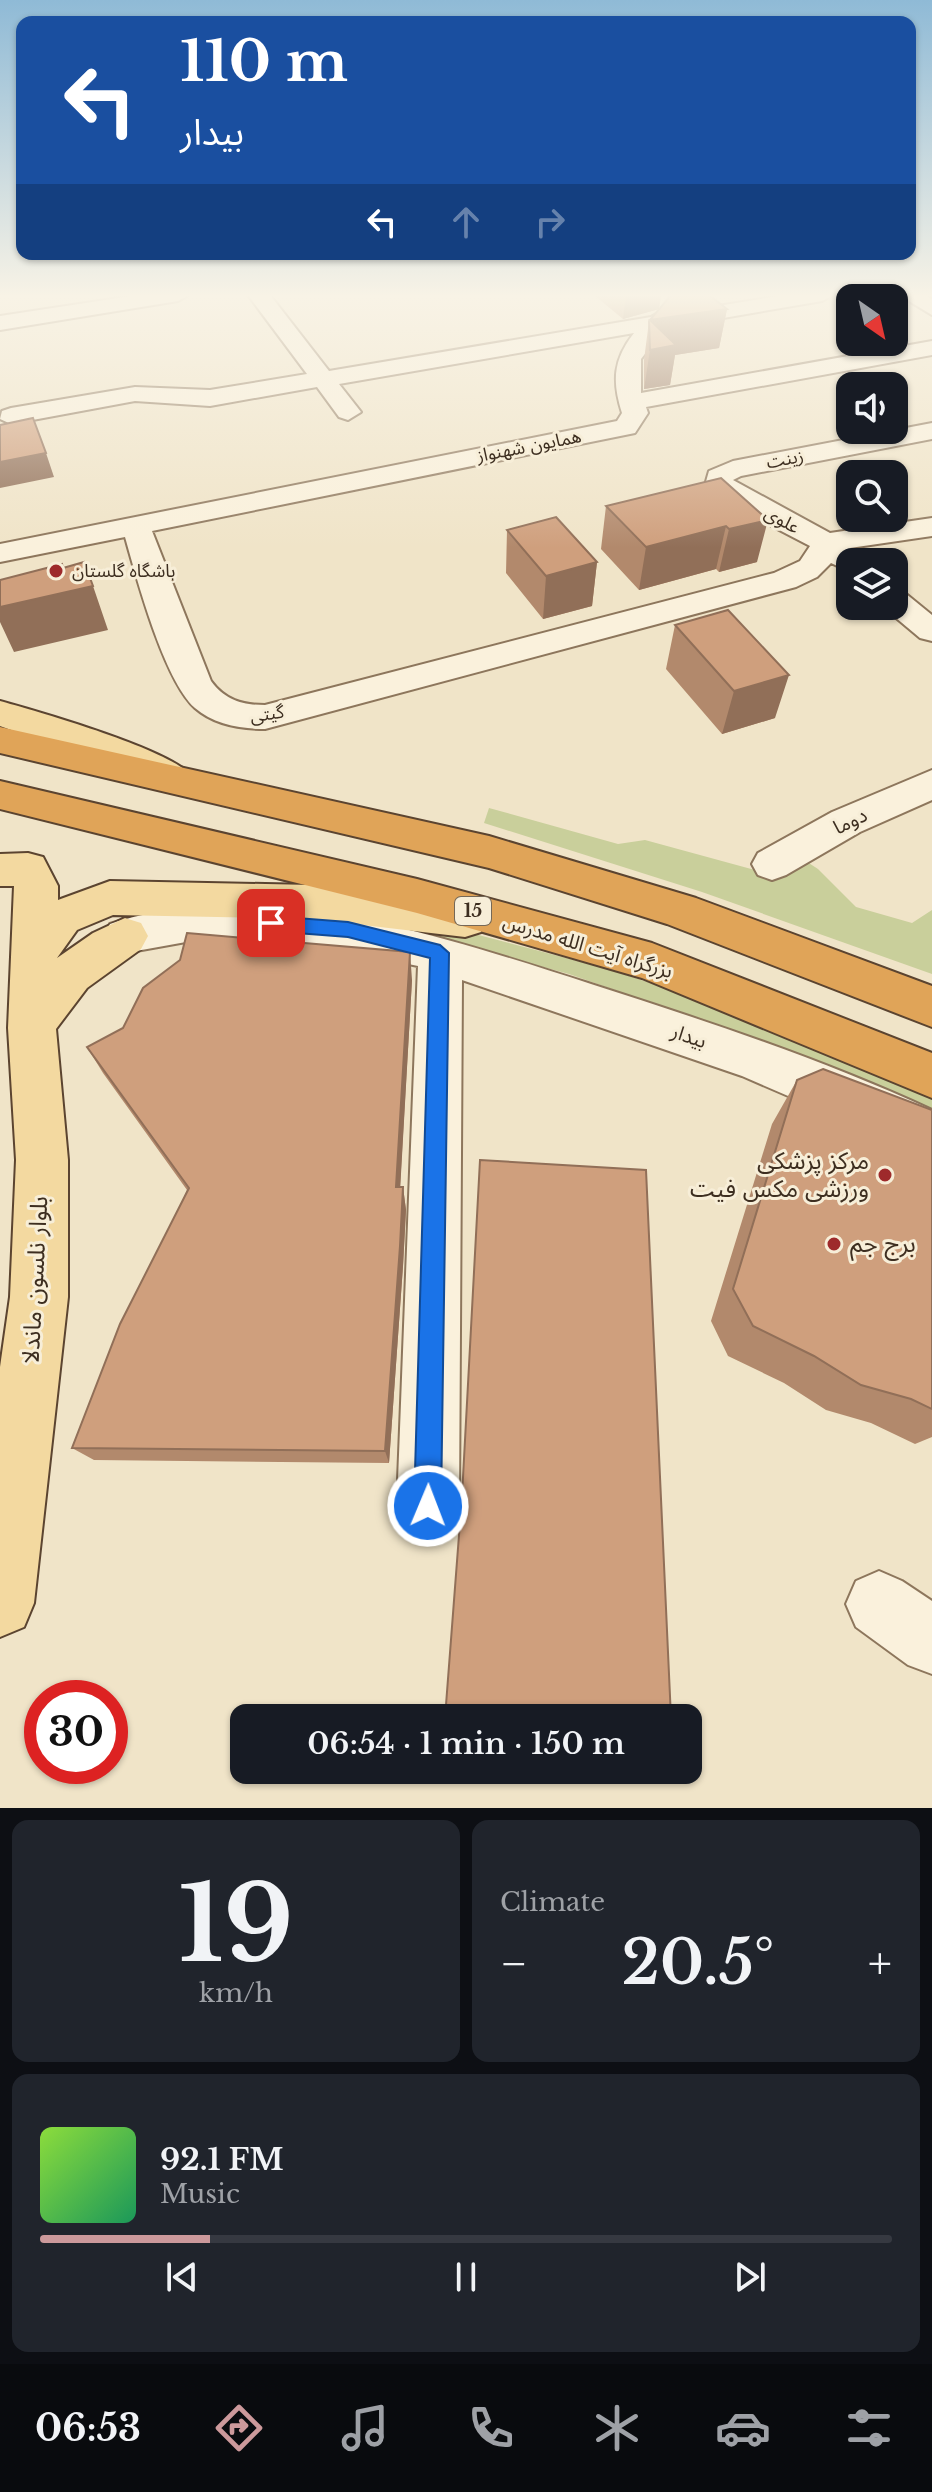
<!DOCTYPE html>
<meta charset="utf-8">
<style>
body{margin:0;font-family:"Libre Baskerville","Noto Sans Arabic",serif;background:#20242c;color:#f1f3f6;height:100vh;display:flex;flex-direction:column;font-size:30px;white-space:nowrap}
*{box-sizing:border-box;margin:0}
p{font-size:26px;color:#9ea1a6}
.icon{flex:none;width:44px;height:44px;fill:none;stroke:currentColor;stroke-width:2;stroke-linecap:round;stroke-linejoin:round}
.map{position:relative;height:1808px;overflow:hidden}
.panel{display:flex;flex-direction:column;gap:12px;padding:12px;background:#0d0f14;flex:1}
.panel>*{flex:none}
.guide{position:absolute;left:16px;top:16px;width:900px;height:244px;border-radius:16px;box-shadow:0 2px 6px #0004;background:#1a4fa0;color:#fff;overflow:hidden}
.needle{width:52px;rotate:146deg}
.tools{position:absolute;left:836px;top:284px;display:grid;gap:16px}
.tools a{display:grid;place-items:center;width:72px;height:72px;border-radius:16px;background:#171b24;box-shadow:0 2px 6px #0004;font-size:40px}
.speed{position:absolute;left:24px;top:1680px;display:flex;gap:16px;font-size:40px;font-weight:700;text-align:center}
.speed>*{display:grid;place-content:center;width:104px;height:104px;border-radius:50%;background:#171b24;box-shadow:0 2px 6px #0004;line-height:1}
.speed .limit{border:12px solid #d22;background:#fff;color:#111}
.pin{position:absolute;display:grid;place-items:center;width:68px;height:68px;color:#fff;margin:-34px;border-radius:16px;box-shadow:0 4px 12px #0006}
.me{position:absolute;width:88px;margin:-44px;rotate:1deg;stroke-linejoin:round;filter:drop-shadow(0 0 6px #0008)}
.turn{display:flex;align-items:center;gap:28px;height:168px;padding:0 32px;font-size:36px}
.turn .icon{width:104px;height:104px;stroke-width:2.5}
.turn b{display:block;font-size:56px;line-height:68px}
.lanes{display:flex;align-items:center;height:76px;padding:0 32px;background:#0003;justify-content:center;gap:40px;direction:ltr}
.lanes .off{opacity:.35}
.big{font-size:60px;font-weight:600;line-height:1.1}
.panel .card{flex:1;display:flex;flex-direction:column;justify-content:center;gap:12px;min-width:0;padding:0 28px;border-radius:16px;background:#20242c}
.panel .dial{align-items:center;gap:0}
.dial b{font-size:104px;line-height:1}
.song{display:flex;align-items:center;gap:24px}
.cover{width:96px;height:96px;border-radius:12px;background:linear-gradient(135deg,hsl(90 70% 55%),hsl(150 70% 35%))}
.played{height:8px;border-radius:4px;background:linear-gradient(90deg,#cc999b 20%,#363941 20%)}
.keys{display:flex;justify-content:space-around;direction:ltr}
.heat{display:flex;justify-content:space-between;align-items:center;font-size:44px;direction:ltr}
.panel .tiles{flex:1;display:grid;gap:12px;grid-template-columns:1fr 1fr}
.card:last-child{grid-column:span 2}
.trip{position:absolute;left:230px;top:1704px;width:472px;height:80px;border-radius:16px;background:#171b24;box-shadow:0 2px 6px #0004;font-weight:600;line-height:80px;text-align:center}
.tab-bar{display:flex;height:128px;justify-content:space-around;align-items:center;background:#090b0e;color:#9ea1a6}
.tab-bar .icon{width:56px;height:56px}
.tab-bar .selected{color:#cc999b}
.tab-bar b{font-size:36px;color:#f1f3f6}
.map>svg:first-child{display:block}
.green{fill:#c9cf9b}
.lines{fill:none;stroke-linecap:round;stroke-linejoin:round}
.minor-casing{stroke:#8d765c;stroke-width:4}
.major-casing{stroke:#5b4430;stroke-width:4}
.highway-casing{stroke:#5b4430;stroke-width:4}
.minor{fill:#faf1dc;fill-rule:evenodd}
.major{fill:#f3d9a0;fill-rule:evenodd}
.highway{fill:#e0a458;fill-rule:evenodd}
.wall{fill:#b2896c}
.shaded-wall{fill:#916f58}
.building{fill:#cf9f7d;stroke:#916f58;stroke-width:2}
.route{fill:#1a73e8;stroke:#114b97;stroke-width:2}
.poi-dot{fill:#9e2a2b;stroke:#f7eed8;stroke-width:3}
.labels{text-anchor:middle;stroke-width:6;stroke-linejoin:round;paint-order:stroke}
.far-street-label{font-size:18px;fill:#3d2e20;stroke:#f7eed8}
.far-poi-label{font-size:18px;fill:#3d2e20;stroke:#f7eed8;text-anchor:start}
.shield{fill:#f7eed8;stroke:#756857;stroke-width:2}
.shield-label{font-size:18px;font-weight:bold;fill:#3d2e20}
.street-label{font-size:20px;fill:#3d2e20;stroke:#f7eed8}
.near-poi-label{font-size:24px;fill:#3d2e20;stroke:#f7eed8;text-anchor:end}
.near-street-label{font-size:24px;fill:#3d2e20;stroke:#f7eed8}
</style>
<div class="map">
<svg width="932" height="1808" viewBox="0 0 932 1808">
<rect width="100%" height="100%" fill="#f0e4c8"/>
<path class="green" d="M 489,808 L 618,844 L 645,840 L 773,875 L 798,856 L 818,869 L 856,907 L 912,923 L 932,910 L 932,974 L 702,892 L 484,823 Z
M 366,919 L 448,927 L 608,969 L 780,1026 L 932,1088 L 932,1116 L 803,1056 L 569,974 Z"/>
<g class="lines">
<g class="minor-casing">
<path id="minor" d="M 138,295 L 189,295 L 178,301 L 0,330 L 0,316 Z
M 248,295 L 270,295 L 329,371 L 651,317 L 665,309 L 674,313 L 785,295 L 833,295 L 822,301 L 665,328 L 641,359 L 641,393 L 932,341 L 932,355 L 646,407 L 648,413 L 635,433 L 152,531 L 211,681 C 225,700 242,705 265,705 L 774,573 L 800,561 L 810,546 L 714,496 L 705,485 L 709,471 L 733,461 L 932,423 L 932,439 L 741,476 L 733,480 L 830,533 L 932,518 L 932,536 L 850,548 L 863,562 L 850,562 L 848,571 L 831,563 L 817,577 L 796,587 L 265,729 C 241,729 213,724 195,708 C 164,680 137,579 125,537 L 0,562 L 0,544 L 617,421 L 622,413 C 612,381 613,360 634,333 L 339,384 L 361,412 L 348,420 L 339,417 L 317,387 L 210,406 L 135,401 L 11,424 L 0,419 L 2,411 L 11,408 L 135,387 L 210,390 L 307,374 Z
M 899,295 L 925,295 L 932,299 L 932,315 Z
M 894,590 L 905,593 L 932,615 L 932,641 L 920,638 L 883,607 L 894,606 Z
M 932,770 L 932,800 L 860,832 L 786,875 L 772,880 L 758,875 L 752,864 L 758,853 L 832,812 Z
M 244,904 C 370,912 473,946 591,984 C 706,1021 822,1059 932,1110 L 932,1158 L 742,1076 L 462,980 L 459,1506 L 450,1528 L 428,1537 L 406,1528 L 397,1506 L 418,966 L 301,942 L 244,938 L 186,942 L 125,953 L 110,948 L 103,936 L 110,924 C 153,909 199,907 244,904 Z
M 879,1571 L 902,1581 L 932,1601 L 932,1674 L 908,1665 L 856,1627 L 846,1604 L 856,1581 Z"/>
</g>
<g class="major-casing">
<path id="major" d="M 0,701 C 36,711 177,751 193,778 L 187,788 L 173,792 L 125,771 L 0,726 Z
M 28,853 L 43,857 L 58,886 L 58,900 L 110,881 L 312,885 L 465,901 L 481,906 L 487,919 L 481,932 L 465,937 L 312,919 L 113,915 L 77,930 L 57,958 L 93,933 L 125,918 L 141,923 L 148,936 L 141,949 L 87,988 L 56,1029 L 68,1160 L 68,1297 L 34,1603 L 24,1627 L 0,1637 L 0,1367 L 10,1297 L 16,1160 L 8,1028 L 14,886 L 0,886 L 0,854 Z"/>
</g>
<g class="highway-casing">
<path id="highway" d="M 0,727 L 489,836 L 696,898 L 932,986 L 932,1027 L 667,924 L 489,868 L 0,753 Z
M 0,781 L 417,879 L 652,943 L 932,1053 L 932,1098 L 642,978 L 417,913 L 0,809 Z"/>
</g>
<use href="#minor" class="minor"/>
<use href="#major" class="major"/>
<use href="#highway" class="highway"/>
</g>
<path class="wall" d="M 594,295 L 661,295 L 659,309 L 623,319 Z
M 727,309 L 719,348 L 675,355 L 670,385 L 644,389 L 644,360 L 649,321 Z
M 721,478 L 757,562 L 719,572 L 716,569 L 639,590 L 601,549 L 606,506 Z
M 507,530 L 597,562 L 592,606 L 543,619 L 506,573 Z
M 675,625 L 775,718 L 722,734 L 666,669 Z
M 412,980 L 400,1187 L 403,1187 L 406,1210 L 403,1266 L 389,1463 L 94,1460 L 72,1448 L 187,1190 L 103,1073 L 87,1047 Z
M 797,1080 L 932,1110 L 932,1437 L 915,1444 L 871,1423 L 826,1410 L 784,1383 L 728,1356 L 711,1321 L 772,1124 Z"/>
<path class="shaded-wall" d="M 626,295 L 661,295 L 659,309 L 623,319 Z
M 727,309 L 719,348 L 675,355 L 670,385 L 644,389 L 650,350 L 650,320 Z
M 46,453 L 54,477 L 0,488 L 0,462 Z
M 768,520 L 757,562 L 719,572 L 729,529 Z
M 726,526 L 716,569 L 639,590 L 646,547 Z
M 597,562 L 592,606 L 543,619 L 546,576 Z
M 93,586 L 108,630 L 14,652 L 0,622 L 0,607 Z
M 789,675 L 775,718 L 722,734 L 734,691 Z
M 410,952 L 412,980 L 399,1209 L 396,1187 Z
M 403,1187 L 406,1210 L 403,1266 L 389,1463 L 385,1451 Z"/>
<path class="building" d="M 671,295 L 709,295 L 727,309 L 650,320 L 676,345 L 650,350 L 649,321 Z
M 33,418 L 46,453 L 0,462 L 0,425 Z
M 721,478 L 768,520 L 729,529 L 726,526 L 646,547 L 606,506 Z
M 556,517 L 597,562 L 546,576 L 507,530 Z
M 84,562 L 93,586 L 0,607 L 0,580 L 62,564 L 63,568 Z
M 728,610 L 789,675 L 734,691 L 675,625 Z
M 187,933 L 410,952 L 396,1187 L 403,1187 L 400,1246 L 385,1451 L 72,1448 L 120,1324 L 189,1188 L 87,1047 L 123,1028 L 143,988 L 180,960 Z
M 823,1069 L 932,1110 L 932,1409 L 911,1399 L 861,1385 L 814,1356 L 753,1326 L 733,1289 L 797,1080 Z
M 480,1160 L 646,1170 L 671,1718 L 445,1718 L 462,1496 Z"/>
<linearGradient id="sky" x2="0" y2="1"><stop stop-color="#8fbad6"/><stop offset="0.54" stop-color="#f8f3e6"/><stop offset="1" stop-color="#f8f3e6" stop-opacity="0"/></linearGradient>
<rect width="932" height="548" fill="url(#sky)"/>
<path class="route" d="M 271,916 L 348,922 L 440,945 L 449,953 L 441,1506 L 437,1515 L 428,1519 L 418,1515 L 414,1506 L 430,958 L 348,937 L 271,931 L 262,923 Z"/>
<g class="poi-dot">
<circle cx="56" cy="571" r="8"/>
<circle cx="885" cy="1175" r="8"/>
<circle cx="834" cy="1244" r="8"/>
</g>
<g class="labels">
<g class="far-street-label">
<text transform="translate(529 446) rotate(-11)" y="6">همایون شهنواز</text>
<text transform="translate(785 459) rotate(-11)" y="6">زینت</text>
<text transform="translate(782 520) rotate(28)" y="6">علوی</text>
<text transform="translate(267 714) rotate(-9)" y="6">گیتی</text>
</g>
<g class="far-poi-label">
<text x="72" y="577">باشگاه گلستان</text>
</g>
<rect class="shield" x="455" y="897" width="36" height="28" rx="6"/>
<g class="shield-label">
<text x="473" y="917">15</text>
</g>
<g class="street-label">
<text transform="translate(850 821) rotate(-26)" y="7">دوما</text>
<text transform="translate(588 946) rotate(17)" y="7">بزرگراه آیت الله مدرس</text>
<text transform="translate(689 1036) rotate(19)" y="7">بیدار</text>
</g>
<g class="near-poi-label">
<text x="869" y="1169">مرکز پزشکی<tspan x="869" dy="28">ورزشی مکس فیت</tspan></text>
<text x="850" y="1252" text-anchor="start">برج جم</text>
</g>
<g class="near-street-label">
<text transform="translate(35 1280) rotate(-87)" y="8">بلوار نلسون ماندلا</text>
</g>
</g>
</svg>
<div class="tools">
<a><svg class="needle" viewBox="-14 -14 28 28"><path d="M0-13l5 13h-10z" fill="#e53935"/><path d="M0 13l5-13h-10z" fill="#9ea1a6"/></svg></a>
<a><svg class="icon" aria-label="sound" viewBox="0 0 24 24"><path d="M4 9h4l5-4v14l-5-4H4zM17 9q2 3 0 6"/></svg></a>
<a><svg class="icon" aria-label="search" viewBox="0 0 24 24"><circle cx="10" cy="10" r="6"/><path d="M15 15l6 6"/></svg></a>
<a><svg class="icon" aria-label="layers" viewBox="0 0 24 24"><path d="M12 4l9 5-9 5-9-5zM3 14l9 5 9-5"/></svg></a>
</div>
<div class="speed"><div class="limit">30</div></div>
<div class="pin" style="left:271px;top:923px;background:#d93025"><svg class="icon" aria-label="arrive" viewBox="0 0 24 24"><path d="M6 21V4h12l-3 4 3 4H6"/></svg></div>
<svg class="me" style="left:428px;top:1506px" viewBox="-20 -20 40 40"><circle r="17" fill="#1a73e8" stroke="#fff" stroke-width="3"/><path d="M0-11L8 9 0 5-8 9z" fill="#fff"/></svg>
<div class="trip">06:54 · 1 min · 150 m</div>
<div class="guide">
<div class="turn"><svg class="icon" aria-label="left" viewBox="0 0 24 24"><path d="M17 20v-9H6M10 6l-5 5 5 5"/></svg><div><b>110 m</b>بیدار</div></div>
<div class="lanes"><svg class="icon" aria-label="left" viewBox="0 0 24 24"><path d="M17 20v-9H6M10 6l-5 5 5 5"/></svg><svg class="icon off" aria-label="ahead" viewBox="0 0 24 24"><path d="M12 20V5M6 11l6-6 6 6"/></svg><svg class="icon off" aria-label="right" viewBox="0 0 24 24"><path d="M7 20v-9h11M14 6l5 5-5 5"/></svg></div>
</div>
</div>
<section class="panel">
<div class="tiles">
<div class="card dial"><b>19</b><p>km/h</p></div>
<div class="card"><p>Climate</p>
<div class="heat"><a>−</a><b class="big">20.5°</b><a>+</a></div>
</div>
<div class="card">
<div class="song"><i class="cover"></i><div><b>92.1 FM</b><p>Music</p></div></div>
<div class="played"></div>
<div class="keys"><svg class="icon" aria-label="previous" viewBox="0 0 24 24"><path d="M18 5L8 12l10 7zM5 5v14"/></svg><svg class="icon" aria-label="pause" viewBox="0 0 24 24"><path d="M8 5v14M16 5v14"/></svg><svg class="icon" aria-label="next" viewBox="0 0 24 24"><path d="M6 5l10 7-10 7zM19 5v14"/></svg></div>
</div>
</div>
</section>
<nav class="tab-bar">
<b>06:53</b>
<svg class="icon selected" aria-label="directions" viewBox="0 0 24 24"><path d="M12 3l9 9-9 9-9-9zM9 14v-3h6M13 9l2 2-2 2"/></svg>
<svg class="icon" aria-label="music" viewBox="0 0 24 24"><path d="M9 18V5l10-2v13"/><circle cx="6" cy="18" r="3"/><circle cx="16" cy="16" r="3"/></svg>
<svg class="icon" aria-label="phone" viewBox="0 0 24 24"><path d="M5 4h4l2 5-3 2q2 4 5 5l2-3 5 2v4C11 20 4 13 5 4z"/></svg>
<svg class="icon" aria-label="climate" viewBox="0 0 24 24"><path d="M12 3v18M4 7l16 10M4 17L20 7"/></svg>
<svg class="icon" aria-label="car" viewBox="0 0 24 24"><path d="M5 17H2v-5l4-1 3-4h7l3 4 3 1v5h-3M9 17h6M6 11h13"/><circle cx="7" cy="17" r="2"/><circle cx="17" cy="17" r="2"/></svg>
<svg class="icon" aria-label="filters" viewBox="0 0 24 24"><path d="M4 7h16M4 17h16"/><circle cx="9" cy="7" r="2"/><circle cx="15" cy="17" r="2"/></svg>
</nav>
